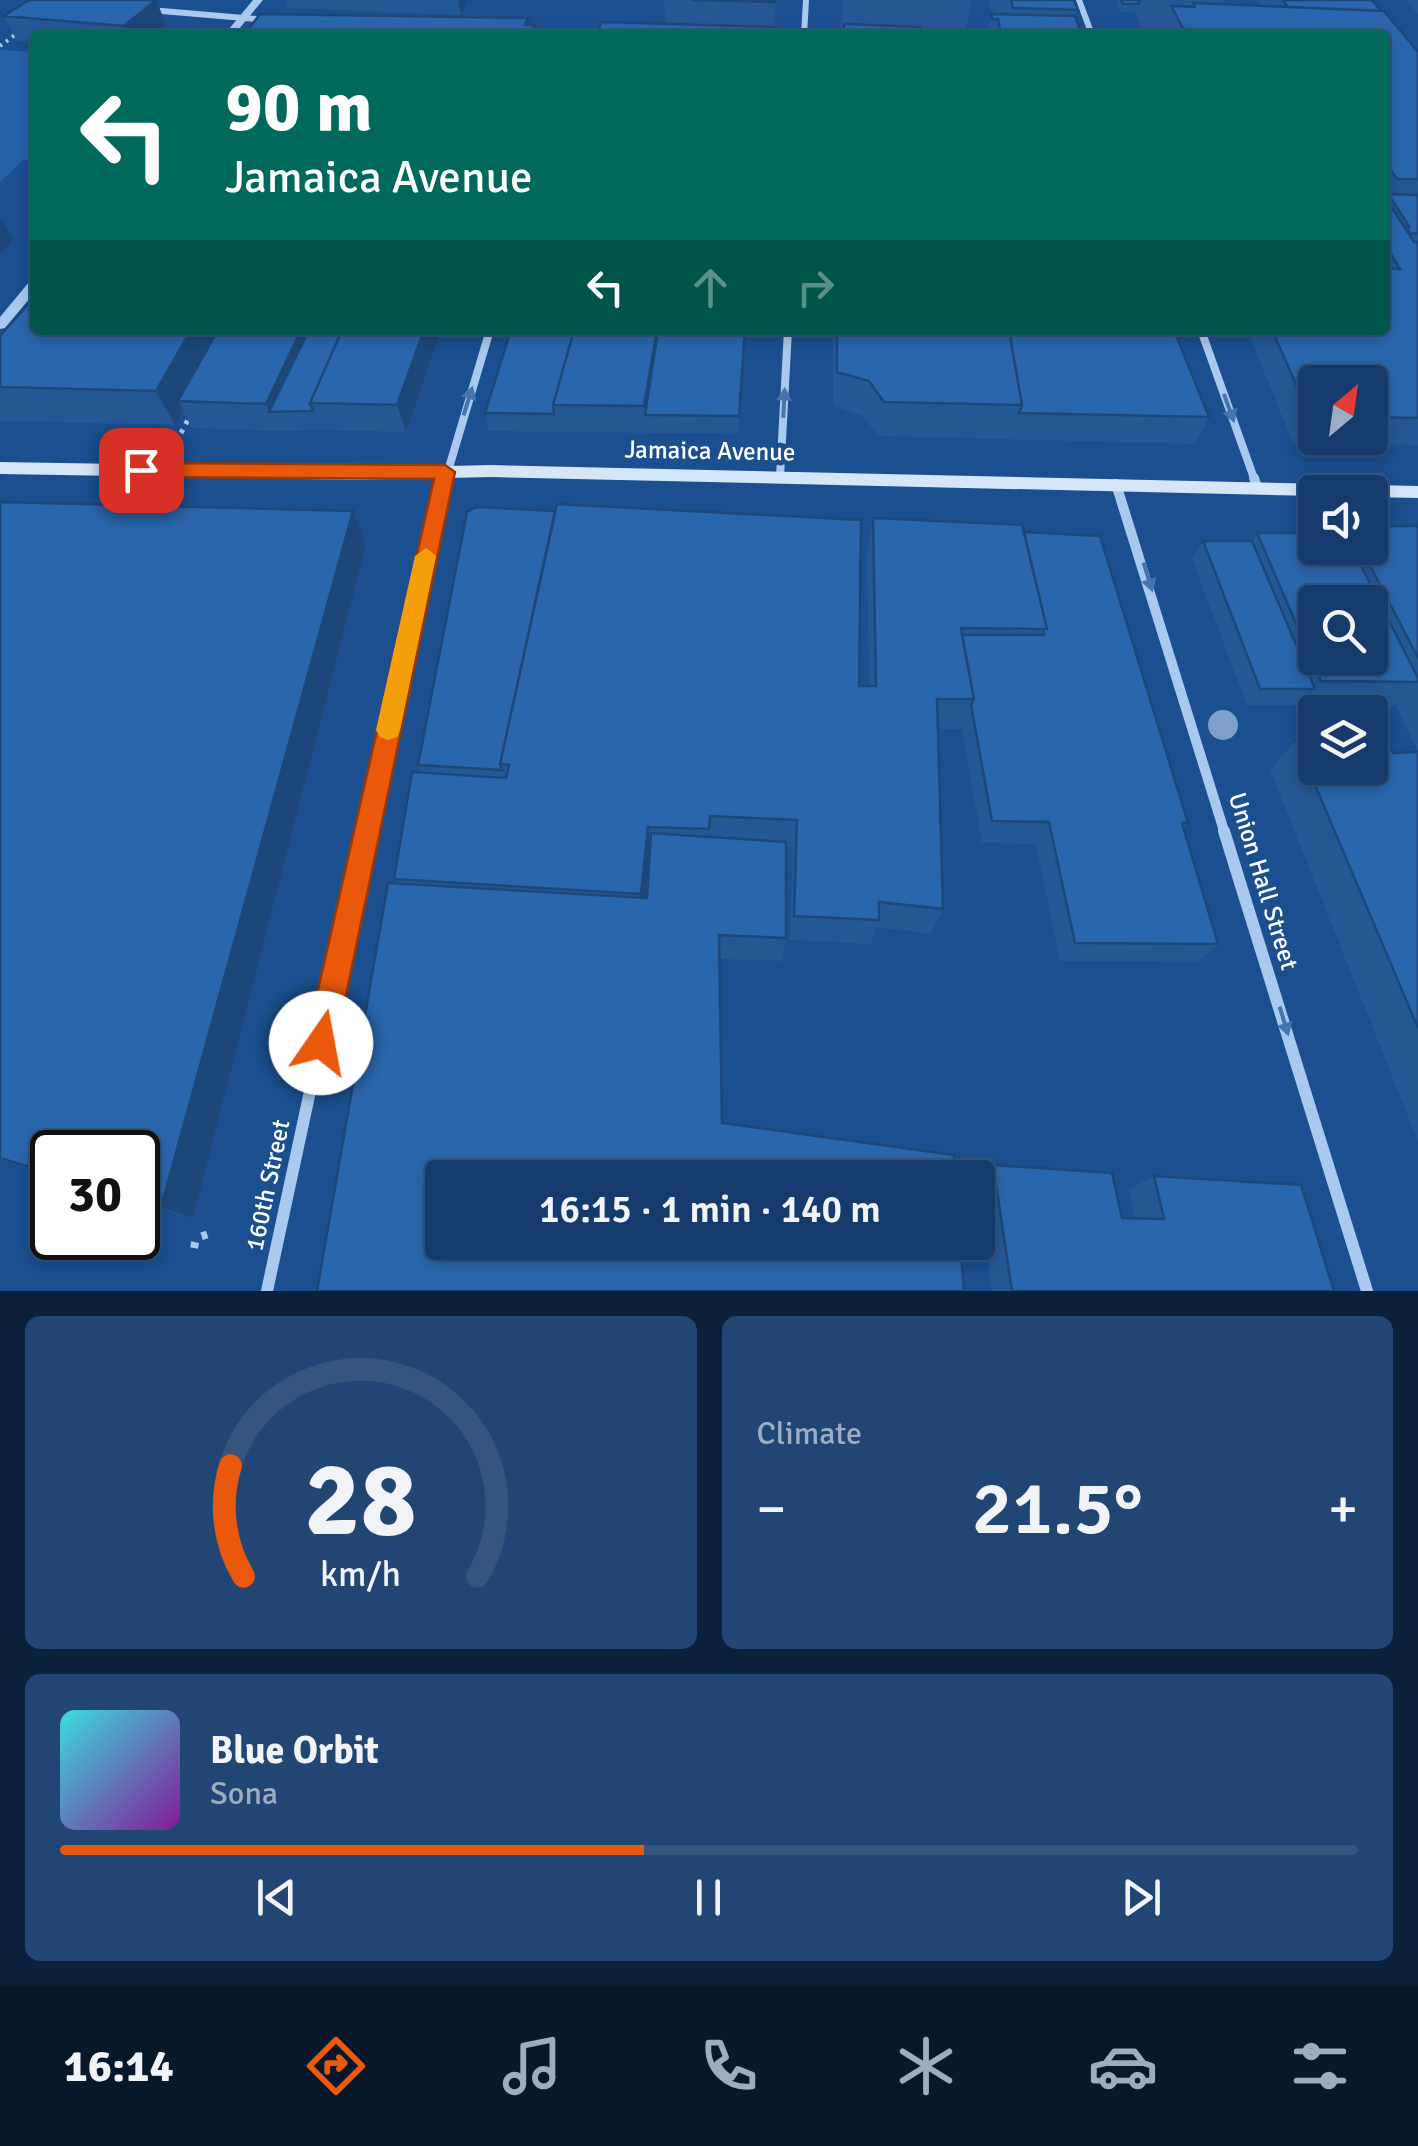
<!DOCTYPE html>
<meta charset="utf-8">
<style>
body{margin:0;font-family:Signika,sans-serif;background:#214673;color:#f1f3f6;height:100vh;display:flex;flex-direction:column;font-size:38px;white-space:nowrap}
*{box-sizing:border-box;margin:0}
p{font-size:32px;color:#9dadc1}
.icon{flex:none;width:55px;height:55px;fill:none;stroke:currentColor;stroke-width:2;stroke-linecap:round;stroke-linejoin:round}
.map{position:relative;height:1291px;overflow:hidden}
.drawer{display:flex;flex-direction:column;gap:25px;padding:25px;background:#0b203b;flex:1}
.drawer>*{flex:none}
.hud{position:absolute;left:30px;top:30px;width:1360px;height:305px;border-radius:10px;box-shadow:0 5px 15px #0003,0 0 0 2px #33557e;background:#00695c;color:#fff;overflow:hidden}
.needle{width:65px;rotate:29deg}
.fabs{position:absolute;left:1298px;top:365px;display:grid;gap:20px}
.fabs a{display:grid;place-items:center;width:90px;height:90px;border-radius:10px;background:#143b6b;box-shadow:0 5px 15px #0003,0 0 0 2px #33557e;font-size:50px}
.speed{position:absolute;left:30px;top:1130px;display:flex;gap:20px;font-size:50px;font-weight:700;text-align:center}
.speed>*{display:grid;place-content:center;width:130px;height:130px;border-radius:50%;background:#143b6b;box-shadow:0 5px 15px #0003,0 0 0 2px #33557e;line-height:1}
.speed .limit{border:5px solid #111;border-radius:15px;background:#fff;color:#111}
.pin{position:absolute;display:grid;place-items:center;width:85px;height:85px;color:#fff;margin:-42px;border-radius:20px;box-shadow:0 5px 15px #0006}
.me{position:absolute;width:110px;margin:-55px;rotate:12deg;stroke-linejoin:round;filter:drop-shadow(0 0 8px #0008)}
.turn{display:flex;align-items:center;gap:35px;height:210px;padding:0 30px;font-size:45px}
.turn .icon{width:130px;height:130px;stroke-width:2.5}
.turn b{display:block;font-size:70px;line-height:85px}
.lanes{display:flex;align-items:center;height:95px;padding:0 30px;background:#0003;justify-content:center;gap:50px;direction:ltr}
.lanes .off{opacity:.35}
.big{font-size:75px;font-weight:600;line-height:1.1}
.drawer .card{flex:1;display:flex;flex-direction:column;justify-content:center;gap:15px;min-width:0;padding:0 35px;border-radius:15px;background:#214673}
.drawer .dial{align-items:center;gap:0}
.dial svg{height:260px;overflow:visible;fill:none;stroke:#33557e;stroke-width:7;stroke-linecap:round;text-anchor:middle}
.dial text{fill:#f1f3f6;stroke:none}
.song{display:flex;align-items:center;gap:30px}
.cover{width:120px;height:120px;border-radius:15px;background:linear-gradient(135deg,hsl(180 70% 55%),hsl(290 70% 35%))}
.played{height:10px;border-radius:5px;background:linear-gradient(90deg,#ea580c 45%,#33557e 45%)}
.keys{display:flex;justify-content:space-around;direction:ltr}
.heat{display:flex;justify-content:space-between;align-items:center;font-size:55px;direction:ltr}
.drawer .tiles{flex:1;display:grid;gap:25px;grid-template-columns:1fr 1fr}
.card:last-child{grid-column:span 2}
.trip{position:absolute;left:425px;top:1160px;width:570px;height:100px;border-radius:10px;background:#143b6b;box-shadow:0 5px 15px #0003,0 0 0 2px #33557e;font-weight:600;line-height:100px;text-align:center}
.tab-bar{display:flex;height:160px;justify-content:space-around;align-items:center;background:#08182b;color:#9dadc1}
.tab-bar .icon{width:70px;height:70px}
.tab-bar .selected{color:#ea580c}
.tab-bar b{font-size:45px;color:#f1f3f6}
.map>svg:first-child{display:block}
.green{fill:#2461a8}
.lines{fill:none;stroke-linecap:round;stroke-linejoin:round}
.path-far2{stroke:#a9c9ee;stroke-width:4;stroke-dasharray:2.5 5;stroke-linecap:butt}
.path-far1{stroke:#a9c9ee;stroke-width:5;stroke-dasharray:4 6;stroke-linecap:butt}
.path{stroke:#a9c9ee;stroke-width:8;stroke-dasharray:6 10;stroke-linecap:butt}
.minor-far3{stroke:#a9c9ee;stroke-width:6}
.minor-far2{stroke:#a9c9ee;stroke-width:8}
.minor-far1{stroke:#a9c9ee;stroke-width:10}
.minor{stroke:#a9c9ee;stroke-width:12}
.tertiary{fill:#a9c9ee;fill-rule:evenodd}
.secondary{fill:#d6e6fa;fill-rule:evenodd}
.tree{fill:#7ea0ca}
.wall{fill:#245895;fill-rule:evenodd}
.shaded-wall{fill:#1d4779}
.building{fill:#2a66ad;stroke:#1d4779;stroke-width:2.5;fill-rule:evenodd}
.oneway{fill:#4674ac}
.route{fill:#ea580c;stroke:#983908;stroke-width:2.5}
.slow{fill:#f59e0b}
.labels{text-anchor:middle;stroke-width:10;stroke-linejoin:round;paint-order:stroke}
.street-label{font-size:25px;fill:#fff;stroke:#1b4f8f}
</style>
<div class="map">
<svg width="1418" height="1291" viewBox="0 0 1418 1291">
<rect width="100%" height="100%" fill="#1b4f8f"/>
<path class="green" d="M 0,50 L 35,52 L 35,161 L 23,160 L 0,182 Z"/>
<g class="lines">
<path class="path-far2" d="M 0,46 L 19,32"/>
<path class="path-far1" d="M 181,433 L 190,416"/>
<path class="path" d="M 194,1248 L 196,1238 L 215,1232"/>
<path class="minor-far3" d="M 1079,0 L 1092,35
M 150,10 L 268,20
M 524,32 L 618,35
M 804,35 L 806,0"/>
<path class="minor-far2" d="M 1201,330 L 1255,481
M 780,477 L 788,330
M 445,481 L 490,330"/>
<path class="minor-far1" d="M 1254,478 L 1257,487
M 1116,484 L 1225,834
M 366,834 L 433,523 L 446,478"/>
<path class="minor" d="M 1224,831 L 1367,1291
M 267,1291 L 366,831"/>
<path class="tertiary" d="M 253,0 L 263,0 L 234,35 L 224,35 Z
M 35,280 L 35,292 L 5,328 L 0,329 L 0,317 L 30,281 Z"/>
<path class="secondary" d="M 0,462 L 364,468 L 491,465 L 1418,486 L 1418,498 L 1370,497 L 1370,492 L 1315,492 L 1315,496 L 491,477 L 364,480 L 0,474 Z"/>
</g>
<circle class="tree" cx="1223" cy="725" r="15"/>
<path class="wall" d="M 156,0 L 166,24 L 153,35 L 35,35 L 35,42 L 17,41 L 4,16 Z
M 286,0 L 468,0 L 461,15 L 289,8 Z
M 664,0 L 776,0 L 774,27 L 665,23 Z
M 842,0 L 971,0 L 965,35 L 841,35 Z
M 988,0 L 1074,0 L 1078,10 L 1076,17 L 1082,35 L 987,35 L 991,14 L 995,14 L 994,11 L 991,11 Z
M 1117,0 L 1224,0 L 1222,4 L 1261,6 L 1257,0 L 1372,0 L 1418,52 L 1418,445 L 1293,443 L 1247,330 L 1385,330 L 1385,35 L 1145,35 L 1146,32 L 1143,32 L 1136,13 L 1120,12 L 1116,3 ZM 1315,382 L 1370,382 L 1370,438 L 1315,438 Z
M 1406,0 L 1418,0 L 1418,14 Z
M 35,330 L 441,330 L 406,432 L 320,430 L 278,431 L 192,428 L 183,411 L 175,425 L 0,421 L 0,336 Z
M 746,330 L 738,434 L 489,431 L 485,413 Z
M 833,330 L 1174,330 L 1209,417 L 1195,444 L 878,436 L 863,416 L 833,406 Z
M 0,502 L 366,544 L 193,1218 L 138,1202 L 138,1152 L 52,1152 L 52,1176 L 0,1160 Z
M 873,518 L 1024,532 L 1188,823 L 1183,829 L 1218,944 L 1198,962 L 1060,961 L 1036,844 L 982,843 L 962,729 L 938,729 L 943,909 L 931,934 L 876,927 L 871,944 L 790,940 L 793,848 L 786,847 L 786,938 L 782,961 L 720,959 L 317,1291 L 397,884 L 394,879 L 422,773 L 418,765 L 859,686 L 869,686 L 867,552 Z
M 1418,526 L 1418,751 L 1396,706 L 1247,705 L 1192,559 L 1203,541 L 1252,541 L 1257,533 L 1315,548 L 1370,548 Z
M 1296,740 L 1393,753 L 1418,752 L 1418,1141 L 1270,770 Z
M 993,1165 L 1122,1218 L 1135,1218 L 1129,1189 L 1154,1176 L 1334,1291 L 992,1291 L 978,1178 Z"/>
<path class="shaded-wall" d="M 156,0 L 166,24 L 153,35 L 128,35 L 124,26 Z
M 458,0 L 468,0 L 461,15 Z
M 2,220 L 13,239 L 0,255 L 0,223 Z
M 191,330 L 225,330 L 178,401 L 183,411 L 175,425 L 156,391 Z
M 301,330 L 324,330 L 269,412 L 266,404 Z
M 424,330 L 441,330 L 406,432 L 397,405 Z
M 353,511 L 366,544 L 193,1218 L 161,1207 Z
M 648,827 L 651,854 L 644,919 L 641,894 Z"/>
<path class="building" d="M 29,0 L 156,0 L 124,26 L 4,16 Z
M 692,0 L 775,0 L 775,2 Z
M 1011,0 L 1074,0 L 1078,10 L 1013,8 Z
M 1121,0 L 1140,0 L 1138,4 L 1123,4 Z
M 1283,0 L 1372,0 L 1381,11 L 1288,7 Z
M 1193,3 L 1384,11 L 1418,52 L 1418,179 L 1397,179 L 1385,162 L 1385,35 L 1150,35 L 1147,29 L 1184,30 L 1171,6 L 1195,7 Z
M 260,14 L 528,18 L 525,25 L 535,25 L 531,35 L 244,35 Z
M 991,14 L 1075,16 L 1082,35 L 995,35 L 994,30 L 1000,30 L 998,19 L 992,19 Z
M 601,22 L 774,27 L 773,35 L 597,35 Z
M 844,24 L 920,27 L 920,35 L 844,35 Z
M 1388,194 L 1418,195 L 1418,231 L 1416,234 L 1410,233 L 1405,225 L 1409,226 Z
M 1385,197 L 1414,242 L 1418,242 L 1418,418 L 1370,417 L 1370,382 L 1315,382 L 1315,416 L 1310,416 L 1272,330 L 1385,330 L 1385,268 L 1400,269 L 1391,254 L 1385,254 Z
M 35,296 L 35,330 L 191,330 L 156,391 L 0,387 L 0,336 Z
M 218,330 L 301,330 L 266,404 L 178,401 Z
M 309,330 L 342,330 L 310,403 L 313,411 L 269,412 Z
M 342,330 L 424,330 L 397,405 L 310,403 Z
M 511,330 L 574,330 L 553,405 L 554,414 L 485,413 Z
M 574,330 L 657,330 L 644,406 L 553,405 Z
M 658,330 L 745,330 L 739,416 L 645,415 Z
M 837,330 L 1009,330 L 1022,405 L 884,402 L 869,381 L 837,372 Z
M 1009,330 L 1174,330 L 1209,417 L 1019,413 L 1022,405 Z
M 0,502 L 353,511 L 161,1207 L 138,1200 L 138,1152 L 52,1152 L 52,1174 L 0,1158 Z
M 557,504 L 861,520 L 859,686 L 876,686 L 873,518 L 1022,525 L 1047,629 L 961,628 L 974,699 L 937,699 L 943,909 L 879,902 L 879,920 L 794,916 L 797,820 L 710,816 L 709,829 L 648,827 L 641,894 L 394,879 L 412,772 L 506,778 L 509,765 L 500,764 Z
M 477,507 L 555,511 L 500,764 L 502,770 L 418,765 L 467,512 Z
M 1370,526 L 1418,526 L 1418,658 L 1361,548 L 1370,548 Z
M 1024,532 L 1100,536 L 1188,823 L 1182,823 L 1218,944 L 1075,943 L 1049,822 L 992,821 L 971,705 L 974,699 L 962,635 L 1044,635 L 1043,629 L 1047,629 Z
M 1257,533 L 1315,533 L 1315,548 L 1352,548 L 1418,678 L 1418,682 L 1321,681 ZM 1315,602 L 1370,602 L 1370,658 L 1315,658 Z
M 1203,541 L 1252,541 L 1315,689 L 1260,689 Z
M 1370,739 L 1386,739 L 1393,753 L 1418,752 L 1418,1028 L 1296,740 L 1315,740 L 1315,768 L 1370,768 Z
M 651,833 L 786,842 L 786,938 L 719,935 L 722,1123 L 954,1155 L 956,1178 L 442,1178 L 442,1242 L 960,1242 L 964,1291 L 317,1291 L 388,883 L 647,898 Z
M 993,1165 L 1112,1173 L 1122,1218 L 1164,1219 L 1154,1176 L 1301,1185 L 1334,1291 L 1012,1291 Z"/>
<defs><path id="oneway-solid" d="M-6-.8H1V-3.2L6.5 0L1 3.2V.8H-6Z" transform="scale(2.5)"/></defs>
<g class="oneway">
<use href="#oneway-solid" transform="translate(468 401) rotate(-73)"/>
<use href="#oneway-solid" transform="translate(784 403) rotate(-87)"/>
<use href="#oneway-solid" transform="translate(1229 408) rotate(70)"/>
<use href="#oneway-solid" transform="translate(1148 577) rotate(73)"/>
<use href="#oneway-solid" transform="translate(1284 1021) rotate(73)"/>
</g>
<path class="route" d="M 141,463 L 445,465 L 455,472 L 336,1043 L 331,1054 L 321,1058 L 310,1054 L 306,1043 L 434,479 L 141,477 L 131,470 Z"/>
<path class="slow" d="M 426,548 L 436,556 L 400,730 L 397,737 L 388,740 L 380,737 L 376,730 L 415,556 Z"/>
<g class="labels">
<g class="street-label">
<text transform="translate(710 450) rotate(1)" y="9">Jamaica Avenue</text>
<text transform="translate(1264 881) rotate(73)" y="9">Union Hall Street</text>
<text transform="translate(267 1185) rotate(-78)" y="9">160th Street</text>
</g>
</g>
</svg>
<div class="fabs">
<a><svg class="needle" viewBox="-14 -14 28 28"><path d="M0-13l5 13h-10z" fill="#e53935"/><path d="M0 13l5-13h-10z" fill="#9dadc1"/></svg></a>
<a><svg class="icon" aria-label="sound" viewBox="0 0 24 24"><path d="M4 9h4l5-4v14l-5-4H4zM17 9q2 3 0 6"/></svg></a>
<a><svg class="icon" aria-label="search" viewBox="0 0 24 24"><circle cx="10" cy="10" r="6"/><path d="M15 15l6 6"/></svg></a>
<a><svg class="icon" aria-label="layers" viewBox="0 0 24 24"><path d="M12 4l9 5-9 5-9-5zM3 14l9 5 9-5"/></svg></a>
</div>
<div class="speed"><div class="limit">30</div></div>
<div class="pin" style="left:141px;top:470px;background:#d93025"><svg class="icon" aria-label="arrive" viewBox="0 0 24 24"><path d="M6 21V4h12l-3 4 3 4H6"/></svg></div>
<svg class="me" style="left:321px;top:1043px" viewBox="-20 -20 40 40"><circle r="19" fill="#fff"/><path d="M0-13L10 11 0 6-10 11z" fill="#ea580c"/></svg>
<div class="trip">16:15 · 1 min · 140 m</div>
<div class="hud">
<div class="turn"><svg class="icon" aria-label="left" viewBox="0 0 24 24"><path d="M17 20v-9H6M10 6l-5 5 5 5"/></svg><div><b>90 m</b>Jamaica Avenue</div></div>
<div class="lanes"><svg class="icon" aria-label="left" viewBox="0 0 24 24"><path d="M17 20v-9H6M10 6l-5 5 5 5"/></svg><svg class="icon off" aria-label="ahead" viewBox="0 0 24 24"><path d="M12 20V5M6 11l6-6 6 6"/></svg><svg class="icon off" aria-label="right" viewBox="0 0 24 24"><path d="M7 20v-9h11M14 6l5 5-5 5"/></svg></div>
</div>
</div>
<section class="drawer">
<div class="tiles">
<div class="card dial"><svg viewBox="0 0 100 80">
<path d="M14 69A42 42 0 1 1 86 69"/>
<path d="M14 69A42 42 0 0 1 10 35" stroke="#ea580c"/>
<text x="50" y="56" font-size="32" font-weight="700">28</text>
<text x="50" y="72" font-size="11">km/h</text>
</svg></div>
<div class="card"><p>Climate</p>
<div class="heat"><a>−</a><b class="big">21.5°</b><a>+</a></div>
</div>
<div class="card">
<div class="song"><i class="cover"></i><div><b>Blue Orbit</b><p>Sona</p></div></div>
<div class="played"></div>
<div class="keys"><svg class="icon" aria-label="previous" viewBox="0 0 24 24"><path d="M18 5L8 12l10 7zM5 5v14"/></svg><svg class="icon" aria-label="pause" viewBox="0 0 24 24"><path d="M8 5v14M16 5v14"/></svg><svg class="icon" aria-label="next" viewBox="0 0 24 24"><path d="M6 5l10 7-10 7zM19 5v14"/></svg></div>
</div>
</div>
</section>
<nav class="tab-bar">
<b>16:14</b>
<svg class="icon selected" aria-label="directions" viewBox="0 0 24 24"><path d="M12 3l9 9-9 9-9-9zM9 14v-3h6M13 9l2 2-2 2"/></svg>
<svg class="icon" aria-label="music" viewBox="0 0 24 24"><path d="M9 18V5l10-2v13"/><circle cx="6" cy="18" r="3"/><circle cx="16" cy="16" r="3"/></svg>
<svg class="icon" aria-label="phone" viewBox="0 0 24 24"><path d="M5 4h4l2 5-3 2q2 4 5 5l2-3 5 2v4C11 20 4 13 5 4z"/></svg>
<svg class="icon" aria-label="climate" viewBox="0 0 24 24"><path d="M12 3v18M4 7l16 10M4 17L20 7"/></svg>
<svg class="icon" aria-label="car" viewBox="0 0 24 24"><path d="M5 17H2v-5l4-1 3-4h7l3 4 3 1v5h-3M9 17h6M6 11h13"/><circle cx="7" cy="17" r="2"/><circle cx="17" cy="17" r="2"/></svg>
<svg class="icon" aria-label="filters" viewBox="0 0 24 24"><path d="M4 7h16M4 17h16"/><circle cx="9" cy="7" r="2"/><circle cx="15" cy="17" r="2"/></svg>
</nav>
